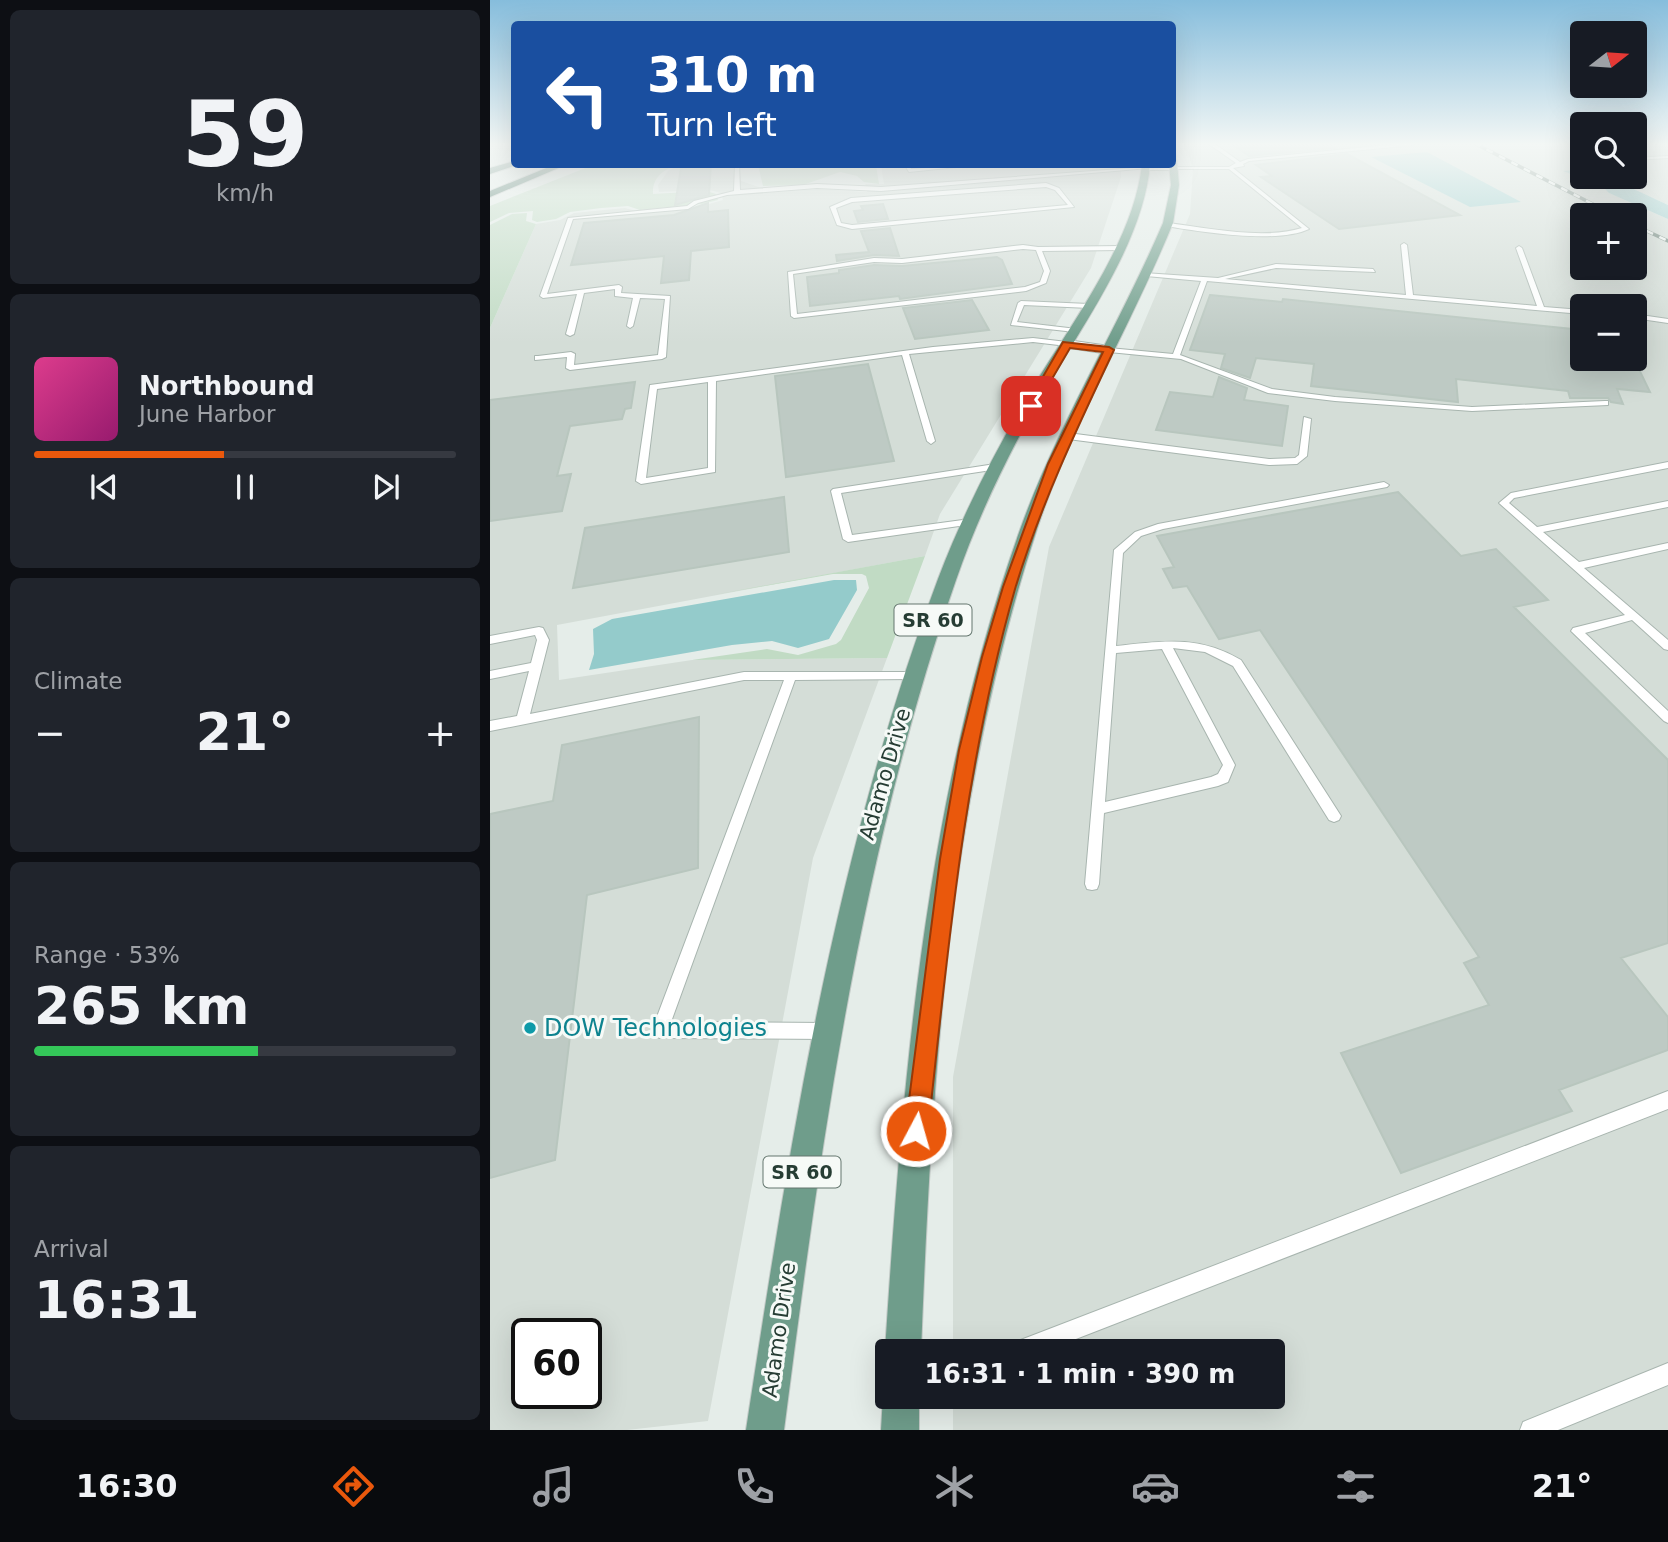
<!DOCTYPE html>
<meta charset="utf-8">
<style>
body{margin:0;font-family:"DejaVu Sans",sans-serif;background:#20242c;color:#f1f3f6;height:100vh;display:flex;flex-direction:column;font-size:26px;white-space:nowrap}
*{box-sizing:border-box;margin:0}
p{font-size:23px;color:#9ea1a6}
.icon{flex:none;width:38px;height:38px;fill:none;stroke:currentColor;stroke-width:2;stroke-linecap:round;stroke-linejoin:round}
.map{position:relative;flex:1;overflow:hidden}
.panel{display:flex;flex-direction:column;gap:10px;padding:10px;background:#0d0f14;width:490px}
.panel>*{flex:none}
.top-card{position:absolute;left:21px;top:21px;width:665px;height:147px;border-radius:7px;box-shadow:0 7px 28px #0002;background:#1a4fa0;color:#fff;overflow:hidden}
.needle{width:46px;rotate:73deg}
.controls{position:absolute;left:1080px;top:21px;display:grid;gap:14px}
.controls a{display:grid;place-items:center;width:77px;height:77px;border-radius:7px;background:#171b24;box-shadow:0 7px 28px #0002;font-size:35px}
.speed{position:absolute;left:21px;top:1318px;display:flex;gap:14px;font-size:35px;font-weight:700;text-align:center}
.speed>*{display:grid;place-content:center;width:91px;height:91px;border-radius:50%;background:#171b24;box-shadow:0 7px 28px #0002;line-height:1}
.speed .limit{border:4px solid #111;border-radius:10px;background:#fff;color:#111}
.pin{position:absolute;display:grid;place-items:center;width:60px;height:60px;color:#fff;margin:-30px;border-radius:14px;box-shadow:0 4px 10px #0006}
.me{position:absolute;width:77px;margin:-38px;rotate:6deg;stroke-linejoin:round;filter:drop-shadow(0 0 5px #0008)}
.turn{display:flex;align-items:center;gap:24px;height:147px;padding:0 21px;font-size:32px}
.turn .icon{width:91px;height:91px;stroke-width:2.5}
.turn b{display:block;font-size:49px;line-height:60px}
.big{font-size:52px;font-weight:700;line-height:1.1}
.panel .card{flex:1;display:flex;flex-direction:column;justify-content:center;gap:10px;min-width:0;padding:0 24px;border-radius:10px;background:#20242c}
.panel .dial{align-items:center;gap:0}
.dial b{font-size:91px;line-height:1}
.song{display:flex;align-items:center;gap:21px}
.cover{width:84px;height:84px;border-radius:10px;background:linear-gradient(135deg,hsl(330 70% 55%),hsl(320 70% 35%))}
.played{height:7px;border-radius:4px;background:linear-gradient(90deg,#ea580c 45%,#363941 45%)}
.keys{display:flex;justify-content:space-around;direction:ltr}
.heat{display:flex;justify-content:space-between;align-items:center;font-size:38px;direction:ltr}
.charge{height:10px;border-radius:5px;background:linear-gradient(90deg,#34c759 53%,#363941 0)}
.trip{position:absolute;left:385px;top:1339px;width:410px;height:70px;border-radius:7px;background:#171b24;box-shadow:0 7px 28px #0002;font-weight:700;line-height:70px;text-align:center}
.dock{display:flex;height:112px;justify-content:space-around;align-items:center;background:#090b0e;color:#9ea1a6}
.dock .icon{width:49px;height:49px}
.dock .selected{color:#ea580c}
.dock b{font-size:32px;color:#f1f3f6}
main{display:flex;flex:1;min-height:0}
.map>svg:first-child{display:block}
.built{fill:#d4ddd7;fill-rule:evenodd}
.green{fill:#c1dbc4}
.water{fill:#94cbcb}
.building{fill:#becac4;stroke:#b8c6be;stroke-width:2}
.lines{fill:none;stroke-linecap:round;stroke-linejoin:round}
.service-casing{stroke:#a8b5af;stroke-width:2}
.minor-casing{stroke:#a8b5af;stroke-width:2}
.primary-casing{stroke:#c2c9c6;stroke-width:2}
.motorway-casing{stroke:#c2c9c6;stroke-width:2}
.service{fill:#fff;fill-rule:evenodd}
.minor{fill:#fff;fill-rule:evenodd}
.primary{fill:#6f9d8b;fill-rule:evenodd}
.motorway{fill:#356655;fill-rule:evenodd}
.rail-casing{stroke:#61786f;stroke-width:3.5}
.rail{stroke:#f6faf7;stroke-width:2.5;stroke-dasharray:7;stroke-linecap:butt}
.route{fill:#ea580c;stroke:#983908;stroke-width:2}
.culture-dot{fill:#0f9aa8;stroke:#f6faf7;stroke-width:2.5}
.labels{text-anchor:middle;stroke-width:6;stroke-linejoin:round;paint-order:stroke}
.shield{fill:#f6faf7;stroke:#64766e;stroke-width:2}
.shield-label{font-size:19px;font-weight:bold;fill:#263d34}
.street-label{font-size:21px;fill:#263d34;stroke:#f6faf7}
.near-culture-label{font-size:24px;fill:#0d838f;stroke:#f6faf7;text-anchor:start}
</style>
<main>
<section class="panel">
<div class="card dial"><b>59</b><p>km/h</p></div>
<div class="card">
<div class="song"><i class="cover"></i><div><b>Northbound</b><p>June Harbor</p></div></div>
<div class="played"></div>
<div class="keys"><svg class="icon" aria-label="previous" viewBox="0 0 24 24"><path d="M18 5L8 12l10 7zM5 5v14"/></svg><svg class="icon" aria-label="pause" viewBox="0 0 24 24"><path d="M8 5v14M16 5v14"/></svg><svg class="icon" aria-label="next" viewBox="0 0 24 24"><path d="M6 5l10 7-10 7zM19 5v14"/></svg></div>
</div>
<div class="card"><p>Climate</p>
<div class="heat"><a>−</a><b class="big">21°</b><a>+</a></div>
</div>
<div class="card"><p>Range · 53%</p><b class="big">265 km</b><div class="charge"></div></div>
<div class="card"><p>Arrival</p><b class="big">16:31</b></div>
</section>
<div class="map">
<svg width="1178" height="1430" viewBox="0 0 1178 1430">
<rect width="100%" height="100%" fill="#e5ede9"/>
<path class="built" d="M 694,143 L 1092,143 L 1092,169 L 1075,171 L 1093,179 L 1106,180 L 1119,193 L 1178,219 L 1178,1430 L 463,1430 L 463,1397 L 782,1396 L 782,1351 L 463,1351 L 463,1077 L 559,547 L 700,214 L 703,169 ZM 1092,215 L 1144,215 L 1144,268 L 1092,268 ZM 1092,306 L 1144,306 L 1144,359 L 1092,359 Z
M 1145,143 L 1178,143 L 1178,205 L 1118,177 L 1144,177 Z
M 202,165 L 250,165 L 251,181 L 284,192 L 330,189 L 377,192 L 375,184 L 394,184 L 391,165 L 631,165 L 631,177 L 601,268 L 450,514 L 435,556 L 67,625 L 69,680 L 202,660 L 397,658 L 323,858 L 218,1421 L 137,1430 L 0,1430 L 0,328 L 46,224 L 70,220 L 84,213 L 135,208 L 150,212 L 212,206 L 233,200 L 231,193 L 220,190 L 169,192 L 168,185 L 178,171 L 185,167 ZM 37,1334 L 96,1334 L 96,1393 L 37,1393 Z"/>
<path class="green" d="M 103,165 L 192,165 C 176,167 162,176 163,194 L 216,191 L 226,194 L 228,200 L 212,204 L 150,210 L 138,206 L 111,208 L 80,212 L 66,219 L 47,222 L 42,220 L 43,211 L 19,213 L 0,222 L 0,206 Z
M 268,165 L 386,165 L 389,184 L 374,182 L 367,176 L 350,172 L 313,185 L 273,186 Z
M 37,213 L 36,221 L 46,224 L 0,328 L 0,225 L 22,214 Z
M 435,556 L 397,658 L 202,660 L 277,649 L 308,655 L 346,644 L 351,640 L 379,588 L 376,576 L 372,574 L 343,574 L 223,595 Z"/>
<path class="water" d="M 937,152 L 1031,202 L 980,207 L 881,157 Z
M 1092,169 L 1092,177 L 1118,177 L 1178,205 L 1178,219 L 1119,193 L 1106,180 L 1093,179 L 1073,171 Z
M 344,580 L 366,580 L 367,590 L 339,639 L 308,648 L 282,641 L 242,645 L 99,670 L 104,654 L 103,629 L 122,619 Z"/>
<path class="building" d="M 740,143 L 836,143 L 845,148 L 759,156 Z
M 857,154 L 970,215 L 849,229 L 771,177 L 782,176 L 766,165 Z
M 199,164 L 221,164 L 219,195 L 185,205 L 191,168 L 199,167 Z
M 218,203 L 218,212 L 238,210 L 239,247 L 201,251 L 199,280 L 171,283 L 174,256 L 81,265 L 94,223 L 184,215 Z
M 393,204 L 398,219 L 368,222 L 364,211 L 373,210 L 371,206 Z
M 400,228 L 409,256 L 384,255 L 347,261 L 346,255 L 379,252 L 371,231 Z
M 507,257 L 512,260 L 522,284 L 410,299 L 409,296 L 320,306 L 317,277 L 349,273 L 349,270 L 384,265 L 412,266 Z
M 720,295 L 792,302 L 793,299 L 1092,330 L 1092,359 L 1144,359 L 1160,392 L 1127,389 L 1133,404 L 1121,402 L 1118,398 L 1080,398 L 1078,391 L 966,379 L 968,402 L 821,386 L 824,364 L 766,358 L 760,378 L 731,368 L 735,354 L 700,350 Z
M 482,300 L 499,330 L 425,339 L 413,308 Z
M 378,364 L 404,461 L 296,477 L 285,376 Z
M 729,377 L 757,388 L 754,400 L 798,406 L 792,446 L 666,430 L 680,392 L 723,397 Z
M 145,382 L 141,408 L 135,409 L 132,419 L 80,426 L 67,476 L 81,474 L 72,511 L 0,521 L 0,400 Z
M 908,492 L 971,556 L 1006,549 L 1058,600 L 1024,607 L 1178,760 L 1178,943 L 1131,958 L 1178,1017 L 1178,1050 L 1069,1090 L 1082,1111 L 911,1173 L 851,1053 L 999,1005 L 974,963 L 989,957 L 770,630 L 729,639 L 697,586 L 683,588 L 673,569 L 684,567 L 667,536 Z
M 294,497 L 299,552 L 83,588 L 95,528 Z
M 209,717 L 208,868 L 97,895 L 65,1160 L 0,1178 L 0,814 L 63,801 L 72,745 Z"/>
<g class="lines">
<g class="service-casing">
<path id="service" d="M 701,143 L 729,143 L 725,144 L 750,162 L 758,159 L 916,143 L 924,145 L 759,161 L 753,164 L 754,166 L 743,168 L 819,229 C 788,244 711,232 676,226 L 678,223 C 719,228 772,240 812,228 L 739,169 L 684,169 L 686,167 L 739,167 L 746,163 L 719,144 Z
M 1178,156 L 1178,158 L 1144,160 L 1144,158 Z
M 245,164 L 249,164 L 250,190 L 327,184 L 391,187 L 657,167 L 659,168 L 391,191 L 327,188 L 237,195 L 208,203 L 198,209 L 83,219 L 57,294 L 129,285 L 132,287 L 131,293 L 180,296 L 176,357 L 172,359 L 80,370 L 76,368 L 77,357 L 45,360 L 45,356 L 48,356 L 81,352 L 85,354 L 84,365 L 168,355 L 175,299 L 150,298 L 143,326 L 140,328 L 137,326 L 143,298 L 125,296 L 125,289 L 94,293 L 84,334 L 80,336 L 76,334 L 87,294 L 53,298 L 50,296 L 78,218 L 197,206 L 204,201 L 244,191 Z
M 414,164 L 419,164 L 421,169 L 495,164 L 419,172 Z
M 537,164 L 532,166 L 530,165 L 530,164 Z
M 556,183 L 569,188 L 584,207 L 362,229 L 347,225 L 340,207 L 361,198 ZM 556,187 L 565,190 L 578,205 L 362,225 L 351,223 L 346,208 L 362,202 Z
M 914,243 L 917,245 L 923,295 L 1047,306 L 1026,248 L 1029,246 L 1032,248 L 1054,307 L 1092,310 L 1092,314 L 717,281 L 690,355 L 782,389 L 845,397 L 982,407 L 1115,401 L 1118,401 L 1118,405 L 982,411 L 845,401 L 778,393 L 691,359 L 619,352 L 615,350 L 619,348 L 683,354 L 711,281 L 656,276 L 654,273 L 728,278 L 786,264 L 883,269 L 885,272 L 786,268 L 735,279 L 916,295 L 911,245 Z
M 533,245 L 548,247 L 631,246 L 634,248 L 631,250 L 552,251 L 560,271 L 556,283 L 536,291 L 304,318 L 301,316 L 298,272 L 384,258 L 412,259 ZM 533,249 L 546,250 L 554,271 L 550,282 L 535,287 L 307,314 L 303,274 L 384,262 L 412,263 Z
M 531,301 L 599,304 L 602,306 L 599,308 L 534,305 L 527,322 L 587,329 L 587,331 L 585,332 L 521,325 L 528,303 Z
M 1144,314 L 1178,319 L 1178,323 L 1144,318 Z
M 543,338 L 577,342 L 581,344 L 577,346 L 543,342 L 419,354 L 445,441 L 441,444 L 437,441 L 412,355 L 226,381 L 225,472 L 151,484 L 146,481 L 160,385 L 443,347 ZM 218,382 L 218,468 L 156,478 L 167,389 Z
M 814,417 L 821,419 L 817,456 L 807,464 L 779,465 L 578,439 L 574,436 L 578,433 L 779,459 L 805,458 L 809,455 Z
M 1178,462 L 1178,468 L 1024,498 L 1019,503 L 1047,527 L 1178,501 L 1178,507 L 1053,532 L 1089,562 L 1178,543 L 1178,549 L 1094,568 L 1178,640 L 1178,650 L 1174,649 L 1142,620 L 1095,633 L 1178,711 L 1178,723 L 1174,721 L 1081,631 L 1083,628 L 1135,615 L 1009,503 L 1021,493 Z
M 505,464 L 509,467 L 508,469 L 351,493 L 362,535 L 480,519 L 485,522 L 483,524 L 358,542 L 353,539 L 341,491 L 343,489 Z
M 894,482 L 899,485 L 897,487 L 673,529 L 651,536 L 633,553 L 626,646 C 674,641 708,635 751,660 L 851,816 L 849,820 L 844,822 L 839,820 L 743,666 L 715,652 L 683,648 L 745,765 L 738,782 L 728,786 L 614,813 L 609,884 L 607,889 L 602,890 L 597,889 L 595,884 L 624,550 L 645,532 L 668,524 ZM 672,649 L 733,765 L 728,774 L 721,777 L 615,802 L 626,653 Z
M 49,627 L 53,628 L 59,640 L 40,714 L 254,672 L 428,672 L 430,675 L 424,679 L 305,680 L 181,1022 L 337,1023 L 343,1025 L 345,1031 L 343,1037 L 337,1039 L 170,1038 L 164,1036 L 162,1030 L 294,680 L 254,680 L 0,731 L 0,721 L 27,716 L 39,671 L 0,679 L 0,671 L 41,663 L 47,640 L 45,635 L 0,644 L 0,636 Z
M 1178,1091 L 1178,1109 L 555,1351 L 518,1351 L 521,1344 L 528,1341 Z
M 1178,1363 L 1178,1385 L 1068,1430 L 1030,1430 L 1033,1422 Z"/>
</g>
<g class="minor-casing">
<path id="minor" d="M 657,166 L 686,166 L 690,168 L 686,170 L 654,170 Z
M 577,340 L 619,346 L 625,350 L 619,354 L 573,347 L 573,341 Z"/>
</g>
<g class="primary-casing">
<path id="primary" d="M 682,148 L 686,150 L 689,185 L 683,223 C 641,326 582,423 547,529 C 459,794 442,1074 431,1351 L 397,1351 L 397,1356 L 395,1351 C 413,1073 436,791 531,527 C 569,422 629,326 673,223 L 681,185 L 679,164 L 682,164 Z
M 652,164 L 660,164 C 654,243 589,330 550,398 C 517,457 488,516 466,580 C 370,855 331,1142 294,1430 L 256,1430 C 300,1142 345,853 448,579 C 473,513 505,452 540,392 C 580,325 644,242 652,164 Z
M 397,1385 L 397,1396 L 429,1396 L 429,1430 L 391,1430 L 393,1396 Z"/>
</g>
<g class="motorway-casing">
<path id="motorway" d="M 24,161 L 27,165 L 0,174 L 0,168 Z
M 66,164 L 78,164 L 0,197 L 0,191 Z"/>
</g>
<use href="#service" class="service"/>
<use href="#minor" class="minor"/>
<use href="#primary" class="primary"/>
<use href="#motorway" class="motorway"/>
<g class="rail-casing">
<path id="rail" d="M 984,143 L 1124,215
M 1144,225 L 1178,241"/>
</g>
<use href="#rail" class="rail"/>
</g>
<linearGradient id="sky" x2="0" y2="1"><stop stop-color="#86bddc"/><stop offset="0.42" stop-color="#f3f7f5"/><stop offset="1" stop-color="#f3f7f5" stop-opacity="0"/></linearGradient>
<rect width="1178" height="343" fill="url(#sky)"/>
<path class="route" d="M 573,342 L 619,347 L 624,350 C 587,428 550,506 525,589 C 474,767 458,949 438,1131 L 435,1140 L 426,1143 L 418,1140 L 415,1131 L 450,859 L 469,750 L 492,657 L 513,587 L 558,464 L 613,352 L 580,348 L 545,408 L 537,408 L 536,406 Z"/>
<circle class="culture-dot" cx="40" cy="1028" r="7"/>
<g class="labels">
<g class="shield">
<rect x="404.5" y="604.5" width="77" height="31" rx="5"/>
<rect x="273.5" y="1156.5" width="77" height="31" rx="5"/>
</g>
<g class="shield-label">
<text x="443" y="627">SR 60</text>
<text x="312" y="1179">SR 60</text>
</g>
<g class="street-label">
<text transform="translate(395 774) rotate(-74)" y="7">Adamo Drive</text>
<text transform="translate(289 1330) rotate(-82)" y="7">Adamo Drive</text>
</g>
<g class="near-culture-label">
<text x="54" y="1036">DOW Technologies</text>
</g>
</g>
</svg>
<div class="controls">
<a><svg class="needle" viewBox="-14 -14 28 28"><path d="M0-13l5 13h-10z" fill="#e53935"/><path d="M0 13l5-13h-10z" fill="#9ea1a6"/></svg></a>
<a><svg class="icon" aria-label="search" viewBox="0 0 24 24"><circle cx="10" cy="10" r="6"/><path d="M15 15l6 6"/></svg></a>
<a>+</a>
<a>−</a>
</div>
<div class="speed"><div class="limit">60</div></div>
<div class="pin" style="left:541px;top:406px;background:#d93025"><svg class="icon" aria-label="arrive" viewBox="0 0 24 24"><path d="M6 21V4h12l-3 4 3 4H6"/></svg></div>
<svg class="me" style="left:426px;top:1131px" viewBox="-20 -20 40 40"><circle r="17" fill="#ea580c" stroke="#fff" stroke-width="3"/><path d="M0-11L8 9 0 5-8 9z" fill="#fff"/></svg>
<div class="trip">16:31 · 1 min · 390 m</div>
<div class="top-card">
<div class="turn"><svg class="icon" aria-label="left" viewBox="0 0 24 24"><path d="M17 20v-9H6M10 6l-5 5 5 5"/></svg><div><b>310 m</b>Turn left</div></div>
</div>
</div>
</main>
<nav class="dock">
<b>16:30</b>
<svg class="icon selected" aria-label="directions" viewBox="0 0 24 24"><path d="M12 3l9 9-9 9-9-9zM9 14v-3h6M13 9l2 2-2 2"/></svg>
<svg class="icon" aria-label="music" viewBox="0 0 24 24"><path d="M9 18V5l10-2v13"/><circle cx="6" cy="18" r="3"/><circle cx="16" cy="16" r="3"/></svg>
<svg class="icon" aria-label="phone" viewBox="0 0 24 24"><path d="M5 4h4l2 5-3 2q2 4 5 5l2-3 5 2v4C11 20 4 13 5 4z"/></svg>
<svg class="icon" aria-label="climate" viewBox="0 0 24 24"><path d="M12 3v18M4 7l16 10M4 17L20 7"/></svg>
<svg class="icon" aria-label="car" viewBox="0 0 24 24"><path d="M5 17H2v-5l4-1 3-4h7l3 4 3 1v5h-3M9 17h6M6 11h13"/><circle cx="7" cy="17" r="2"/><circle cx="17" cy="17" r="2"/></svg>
<svg class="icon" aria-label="filters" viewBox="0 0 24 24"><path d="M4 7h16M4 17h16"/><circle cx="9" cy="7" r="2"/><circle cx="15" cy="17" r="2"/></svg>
<b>21°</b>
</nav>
